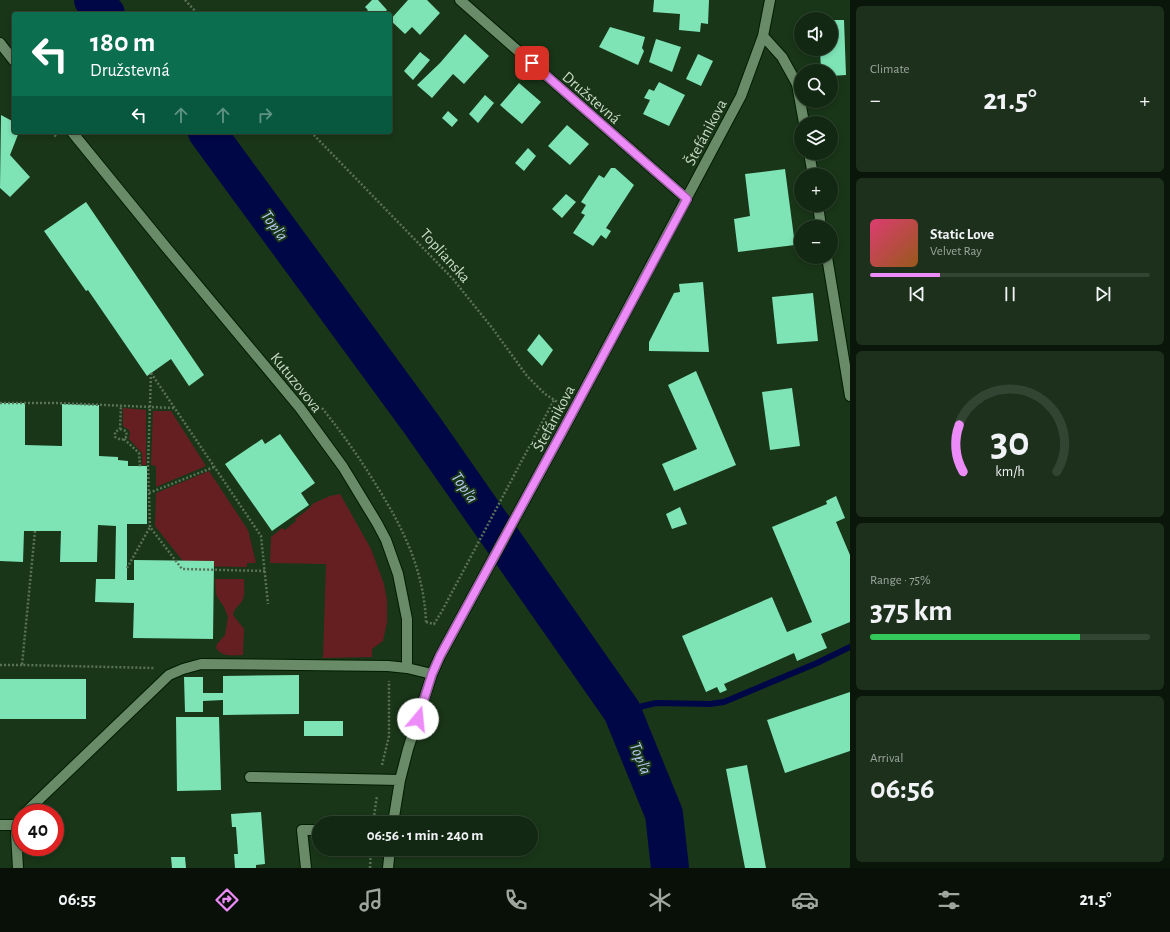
<!DOCTYPE html>
<meta charset="utf-8">
<style>
body{margin:0;font-family:"Alegreya Sans",sans-serif;background:#1c301b;color:#f1f3f6;height:100vh;display:flex;flex-direction:column;font-size:15px;white-space:nowrap}
*{box-sizing:border-box;margin:0}
p{font-size:13px;color:#9da69f}
.icon{flex:none;width:22px;height:22px;fill:none;stroke:currentColor;stroke-width:2;stroke-linecap:round;stroke-linejoin:round}
.map{position:relative;flex:1;overflow:hidden}
.side{display:flex;flex-direction:column;gap:6px;padding:6px;background:#0a160a;width:320px}
.side>*{flex:none}
.top-card{position:absolute;left:12px;top:12px;width:380px;height:122px;border-radius:4px;box-shadow:0 2px 6px #0003,0 0 0 1px #324432;background:#0b6e4f;color:#fff;overflow:hidden}
.fabs{position:absolute;left:794px;top:12px;display:grid;gap:8px}
.fabs a{display:grid;place-items:center;width:44px;height:44px;border-radius:50%;background:#132812;box-shadow:0 2px 6px #0003,0 0 0 1px #324432;font-size:20px}
.speed{position:absolute;left:12px;top:804px;display:flex;gap:8px;font-size:20px;font-weight:700;text-align:center}
.speed>*{display:grid;place-content:center;width:52px;height:52px;border-radius:50%;background:#132812;box-shadow:0 2px 6px #0003,0 0 0 1px #324432;line-height:1}
.speed .limit{border:6px solid #d22;background:#fff;color:#111}
.pin{position:absolute;display:grid;place-items:center;width:34px;height:34px;color:#fff;margin:-17px;border-radius:8px;box-shadow:0 2px 6px #0006}
.me{position:absolute;width:44px;margin:-22px;rotate:17deg;stroke-linejoin:round;filter:drop-shadow(0 0 3px #0008)}
.turn{display:flex;align-items:center;gap:14px;height:84px;padding:0 12px;font-size:18px}
.turn .icon{width:52px;height:52px;stroke-width:2.5}
.turn b{display:block;font-size:28px;line-height:34px}
.lanes{display:flex;align-items:center;height:38px;padding:0 12px;background:#0003;justify-content:center;gap:20px;direction:ltr}
.lanes .off{opacity:.35}
.big{font-size:30px;font-weight:700;line-height:1.1}
.side .card{flex:1;display:flex;flex-direction:column;justify-content:center;gap:6px;min-width:0;padding:0 14px;border-radius:6px;background:#1c301b}
.side .dial{align-items:center;gap:0}
.dial svg{height:104px;overflow:visible;fill:none;stroke:#324432;stroke-width:7;stroke-linecap:round;text-anchor:middle}
.dial text{fill:#f1f3f6;stroke:none}
.song{display:flex;align-items:center;gap:12px}
.cover{width:48px;height:48px;border-radius:6px;background:linear-gradient(135deg,hsl(340 70% 55%),hsl(30 70% 35%))}
.played{height:4px;border-radius:2px;background:linear-gradient(90deg,#ed8cf9 25%,#324432 25%)}
.keys{display:flex;justify-content:space-around;direction:ltr}
.heat{display:flex;justify-content:space-between;align-items:center;font-size:22px;direction:ltr}
.charge{height:6px;border-radius:3px;background:linear-gradient(90deg,#34c759 75%,#324432 0)}
.trip{position:absolute;left:312px;top:816px;width:226px;height:40px;border-radius:20px;background:#132812;box-shadow:0 2px 6px #0003,0 0 0 1px #324432;font-weight:700;line-height:40px;text-align:center}
.menu{display:flex;height:64px;justify-content:space-around;align-items:center;background:#081007;color:#9da69f}
.menu .icon{width:28px;height:28px}
.menu .on{color:#ed8cf9}
.menu b{font-size:18px;color:#f1f3f6}
main{display:flex;flex:1;min-height:0}
.map>svg:first-child{display:block}
.green{fill:#661f20}
.lines{fill:none;stroke-linecap:round;stroke-linejoin:round}
.stream{stroke:#000747;stroke-width:6}
.river{stroke:#000747;stroke-width:38}
.building{fill:#7ee4b6}
.minor-casing{stroke:#011d02;stroke-width:12}
.path{stroke:#597258;stroke-width:2.5;stroke-dasharray:2 2;stroke-linecap:butt}
.minor{stroke:#6a8b68;stroke-width:10}
.route-casing{stroke:#9a5ba2;stroke-width:10}
.route{stroke:#ed8cf9;stroke-width:7}
.labels{text-anchor:middle;stroke-width:4;stroke-linejoin:round;paint-order:stroke}
.street-label{font-size:16px;fill:#c9dbc8;stroke:#193618}
.water-label{font-size:17px;font-style:italic;fill:#b4c8ef;stroke:#193618}
</style>
<main>
<div class="map">
<svg width="850" height="868" viewBox="0 0 850 868">
<rect width="100%" height="100%" fill="#193618"/>
<path class="green" d="M 123,408 L 146,410 L 146,465 L 142,465 L 142,453 L 129,439 L 130,433 L 129,430 L 123,426 Z
M 153,411 L 171,411 L 206,466 L 156,487 L 156,466 L 151,465 Z
M 209,471 L 248,530 L 256,563 L 247,563 L 247,567 L 187,566 L 155,526 L 156,493 Z
M 340,494 L 371,549 L 384,584 L 387,601 L 387,622 L 383,641 L 372,649 L 372,657 L 323,658 L 326,564 L 270,563 L 271,537 L 282,528 L 285,530 L 296,521 L 295,519 L 306,511 L 314,503 L 330,496 Z
M 215,579 L 244,579 C 244,585 245,593 243,599 C 241,605 234,607 233,615 L 244,629 L 243,655 C 233,655 223,658 216,648 L 217,644 L 225,635 L 228,617 L 224,607 L 218,598 L 216,594 Z"/>
<g class="lines">
<path class="stream" d="M 622,711 L 656,703 L 710,704 L 724,702 L 817,663 L 850,647"/>
<path class="river" d="M 93,0 L 106,14
M 207,132 L 422,425 L 622,711 L 664,814 L 670,868"/>
</g>
<path class="building" d="M 372,0 L 378,0 L 387,10 L 383,14 L 364,14 L 368,10 L 365,7 Z
M 408,0 L 427,0 L 440,13 L 420,35 L 412,27 L 405,34 L 390,20 Z
M 654,0 L 709,0 L 708,24 L 701,23 L 700,32 L 679,30 L 680,14 L 653,12 Z
M 831,20 L 844,20 L 846,75 L 831,76 L 831,71 L 821,71 L 820,49 L 831,49 Z
M 610,27 L 645,37 L 642,48 L 644,51 L 638,65 L 599,47 Z
M 465,34 L 489,56 L 464,84 L 453,74 L 432,98 L 417,85 L 440,63 Z
M 656,39 L 681,47 L 672,72 L 649,62 Z
M 420,52 L 430,60 L 413,80 L 404,71 Z
M 698,54 L 713,61 L 701,86 L 686,79 Z
M 659,82 L 685,95 L 669,126 L 643,114 L 650,100 L 644,98 L 649,89 L 654,91 Z
M 519,83 L 541,102 L 522,124 L 500,105 Z
M 485,95 L 494,103 L 478,123 L 469,114 Z
M 448,111 L 458,120 L 452,127 L 442,118 Z
M 1,115 L 14,122 L 14,132 L 19,132 L 10,155 L 30,177 L 10,197 L 0,188 Z
M 567,125 L 589,144 L 570,165 L 548,146 Z
M 528,148 L 536,156 L 524,171 L 515,163 Z
M 611,168 L 615,168 L 634,185 L 606,228 L 611,231 L 606,239 L 601,235 L 593,246 L 573,233 L 585,215 L 581,213 L 586,205 L 581,202 L 599,175 L 604,178 Z
M 785,169 L 795,245 L 738,252 L 734,219 L 750,216 L 745,174 Z
M 566,194 L 576,202 L 562,218 L 552,209 Z
M 86,202 L 204,375 L 189,386 L 171,359 L 147,376 L 88,290 L 86,291 L 44,231 Z
M 703,282 L 709,352 L 649,351 L 649,342 L 674,293 L 680,292 L 679,284 Z
M 813,293 L 818,341 L 777,344 L 772,297 Z
M 539,334 L 553,350 L 542,366 L 527,350 Z
M 696,371 L 736,465 L 674,491 L 662,464 L 697,449 L 668,385 Z
M 792,388 L 800,446 L 770,450 L 762,392 Z
M 0,403 L 25,403 L 25,445 L 62,446 L 62,404 L 99,405 L 99,456 L 118,457 L 118,460 L 128,461 L 128,466 L 147,466 L 147,524 L 127,524 L 127,580 L 134,580 L 134,560 L 214,561 L 213,639 L 133,638 L 134,603 L 95,602 L 96,579 L 115,579 L 116,526 L 98,525 L 97,562 L 60,562 L 61,531 L 24,531 L 23,562 L 0,561 Z
M 280,434 L 315,483 L 301,493 L 309,505 L 272,531 L 225,464 L 262,439 L 265,444 Z
M 836,496 L 845,518 L 836,522 L 850,555 L 850,622 L 821,634 L 827,648 L 797,661 L 794,653 L 724,684 L 727,690 L 720,693 L 717,687 L 706,692 L 682,636 L 772,597 L 787,632 L 812,622 L 772,527 L 827,504 L 826,501 Z
M 680,507 L 687,524 L 672,529 L 666,514 Z
M 299,675 L 299,714 L 223,715 L 223,700 L 203,701 L 203,712 L 185,712 L 184,677 L 203,677 L 203,693 L 223,693 L 223,676 Z
M 0,679 L 86,679 L 86,719 L 0,719 Z
M 850,692 L 850,751 L 785,773 L 767,720 Z
M 176,717 L 219,717 L 221,790 L 177,791 Z
M 304,721 L 343,721 L 343,736 L 304,736 Z
M 747,765 L 766,868 L 745,868 L 726,769 Z
M 261,812 L 265,864 L 256,865 L 256,868 L 235,868 L 234,854 L 238,854 L 236,827 L 232,827 L 231,814 Z
M 171,857 L 185,857 L 186,868 L 172,868 Z"/>
<g class="lines">
<g class="minor-casing">
<path id="minor" d="M 460,0 L 687,199
M 763,36 L 782,57 L 797,84 L 804,123
M 0,43 L 14,61
M 72,132 L 165,246 L 300,408 L 343,467 L 377,523 L 386,540 L 398,574 L 407,619 L 407,668
M 809,153 L 813,175
M 818,205 L 821,227
M 827,257 L 850,396
M 250,777 L 400,780
M 25,813 L 169,675 L 183,669 L 201,664 L 388,666 L 407,668 L 432,674
M 393,823 L 400,780 L 408,749 L 432,674 L 440,656 L 562,432 L 741,96 L 763,36 L 770,0
M 0,825 L 19,825
M 18,868 L 16,833 L 21,819
M 306,868 L 302,830 L 319,830
M 388,868 L 390,849"/>
</g>
<path class="path" d="M 185,0 L 198,14
M 52,132 L 57,138
M 311,132 L 453,279 L 493,329 L 527,376 L 545,394 L 559,403
M 151,373 L 148,466 L 150,527 L 182,569 L 265,571
M 151,373 L 261,536 L 268,604
M 0,403 L 57,403 L 174,408
M 322,408 C 343,434 361,460 378,488 C 404,530 424,571 426,622
M 120,429 L 126,431 L 127,436 L 124,439 L 121,440 L 115,437 L 115,432 L 120,429 L 121,406
M 124,439 L 139,453 L 140,467
M 149,493 L 214,467
M 35,531 L 22,665 L 154,668
M 127,568 L 150,527
M 426,622 L 434,624 L 442,611 L 554,400
M 0,665 L 22,665
M 382,765 L 389,736 L 389,681
M 373,823 L 377,796
M 370,868 L 371,849"/>
<use href="#minor" class="minor"/>
</g>
<g class="lines">
<g class="route-casing">
<path id="route" d="M 418,719 L 432,674 L 440,656 L 562,432 L 687,199 L 532,63"/>
</g>
<use href="#route" class="route"/>
</g>
<g class="labels">
<g class="street-label">
<text transform="translate(592 97) rotate(41)" y="6">Družstevná</text>
<text transform="translate(705 132) rotate(-62)" y="6">Štefánikova</text>
<text transform="translate(446 255) rotate(48)" y="6">Toplianska</text>
<text transform="translate(297 382) rotate(51)" y="6">Kutuzovova</text>
<text transform="translate(553 418) rotate(-62)" y="6">Štefánikova</text>
</g>
<g class="water-label">
<text transform="translate(275 225) rotate(54)" y="6">Topľa</text>
<text transform="translate(465 487) rotate(55)" y="6">Topľa</text>
<text transform="translate(641 758) rotate(68)" y="6">Topľa</text>
</g>
</g>
</svg>
<div class="fabs">
<a><svg class="icon" aria-label="sound" viewBox="0 0 24 24"><path d="M4 9h4l5-4v14l-5-4H4zM17 9q2 3 0 6"/></svg></a>
<a><svg class="icon" aria-label="search" viewBox="0 0 24 24"><circle cx="10" cy="10" r="6"/><path d="M15 15l6 6"/></svg></a>
<a><svg class="icon" aria-label="layers" viewBox="0 0 24 24"><path d="M12 4l9 5-9 5-9-5zM3 14l9 5 9-5"/></svg></a>
<a>+</a>
<a>−</a>
</div>
<div class="speed"><div class="limit">40</div></div>
<div class="pin" style="left:532px;top:63px;background:#d93025"><svg class="icon" aria-label="arrive" viewBox="0 0 24 24"><path d="M6 21V4h12l-3 4 3 4H6"/></svg></div>
<svg class="me" style="left:418px;top:719px" viewBox="-20 -20 40 40"><circle r="19" fill="#fff"/><path d="M0-13L10 11 0 6-10 11z" fill="#ed8cf9"/></svg>
<div class="trip">06:56 · 1 min · 240 m</div>
<div class="top-card">
<div class="turn"><svg class="icon" aria-label="left" viewBox="0 0 24 24"><path d="M17 20v-9H6M10 6l-5 5 5 5"/></svg><div><b>180 m</b>Družstevná</div></div>
<div class="lanes"><svg class="icon" aria-label="left" viewBox="0 0 24 24"><path d="M17 20v-9H6M10 6l-5 5 5 5"/></svg><svg class="icon off" aria-label="ahead" viewBox="0 0 24 24"><path d="M12 20V5M6 11l6-6 6 6"/></svg><svg class="icon off" aria-label="ahead" viewBox="0 0 24 24"><path d="M12 20V5M6 11l6-6 6 6"/></svg><svg class="icon off" aria-label="right" viewBox="0 0 24 24"><path d="M7 20v-9h11M14 6l5 5-5 5"/></svg></div>
</div>
</div>
<section class="side">
<div class="card"><p>Climate</p>
<div class="heat"><a>−</a><b class="big">21.5°</b><a>+</a></div>
</div>
<div class="card">
<div class="song"><i class="cover"></i><div><b>Static Love</b><p>Velvet Ray</p></div></div>
<div class="played"></div>
<div class="keys"><svg class="icon" aria-label="previous" viewBox="0 0 24 24"><path d="M18 5L8 12l10 7zM5 5v14"/></svg><svg class="icon" aria-label="pause" viewBox="0 0 24 24"><path d="M8 5v14M16 5v14"/></svg><svg class="icon" aria-label="next" viewBox="0 0 24 24"><path d="M6 5l10 7-10 7zM19 5v14"/></svg></div>
</div>
<div class="card dial"><svg viewBox="0 0 100 80">
<path d="M14 69A42 42 0 1 1 86 69"/>
<path d="M14 69A42 42 0 0 1 11 33" stroke="#ed8cf9"/>
<text x="50" y="56" font-size="32" font-weight="700">30</text>
<text x="50" y="72" font-size="11">km/h</text>
</svg></div>
<div class="card"><p>Range · 75%</p><b class="big">375 km</b><div class="charge"></div></div>
<div class="card"><p>Arrival</p><b class="big">06:56</b></div>
</section>
</main>
<nav class="menu">
<b>06:55</b>
<svg class="icon on" aria-label="directions" viewBox="0 0 24 24"><path d="M12 3l9 9-9 9-9-9zM9 14v-3h6M13 9l2 2-2 2"/></svg>
<svg class="icon" aria-label="music" viewBox="0 0 24 24"><path d="M9 18V5l10-2v13"/><circle cx="6" cy="18" r="3"/><circle cx="16" cy="16" r="3"/></svg>
<svg class="icon" aria-label="phone" viewBox="0 0 24 24"><path d="M5 4h4l2 5-3 2q2 4 5 5l2-3 5 2v4C11 20 4 13 5 4z"/></svg>
<svg class="icon" aria-label="climate" viewBox="0 0 24 24"><path d="M12 3v18M4 7l16 10M4 17L20 7"/></svg>
<svg class="icon" aria-label="car" viewBox="0 0 24 24"><path d="M5 17H2v-5l4-1 3-4h7l3 4 3 1v5h-3M9 17h6M6 11h13"/><circle cx="7" cy="17" r="2"/><circle cx="17" cy="17" r="2"/></svg>
<svg class="icon" aria-label="filters" viewBox="0 0 24 24"><path d="M4 7h16M4 17h16"/><circle cx="9" cy="7" r="2"/><circle cx="15" cy="17" r="2"/></svg>
<b>21.5°</b>
</nav>
